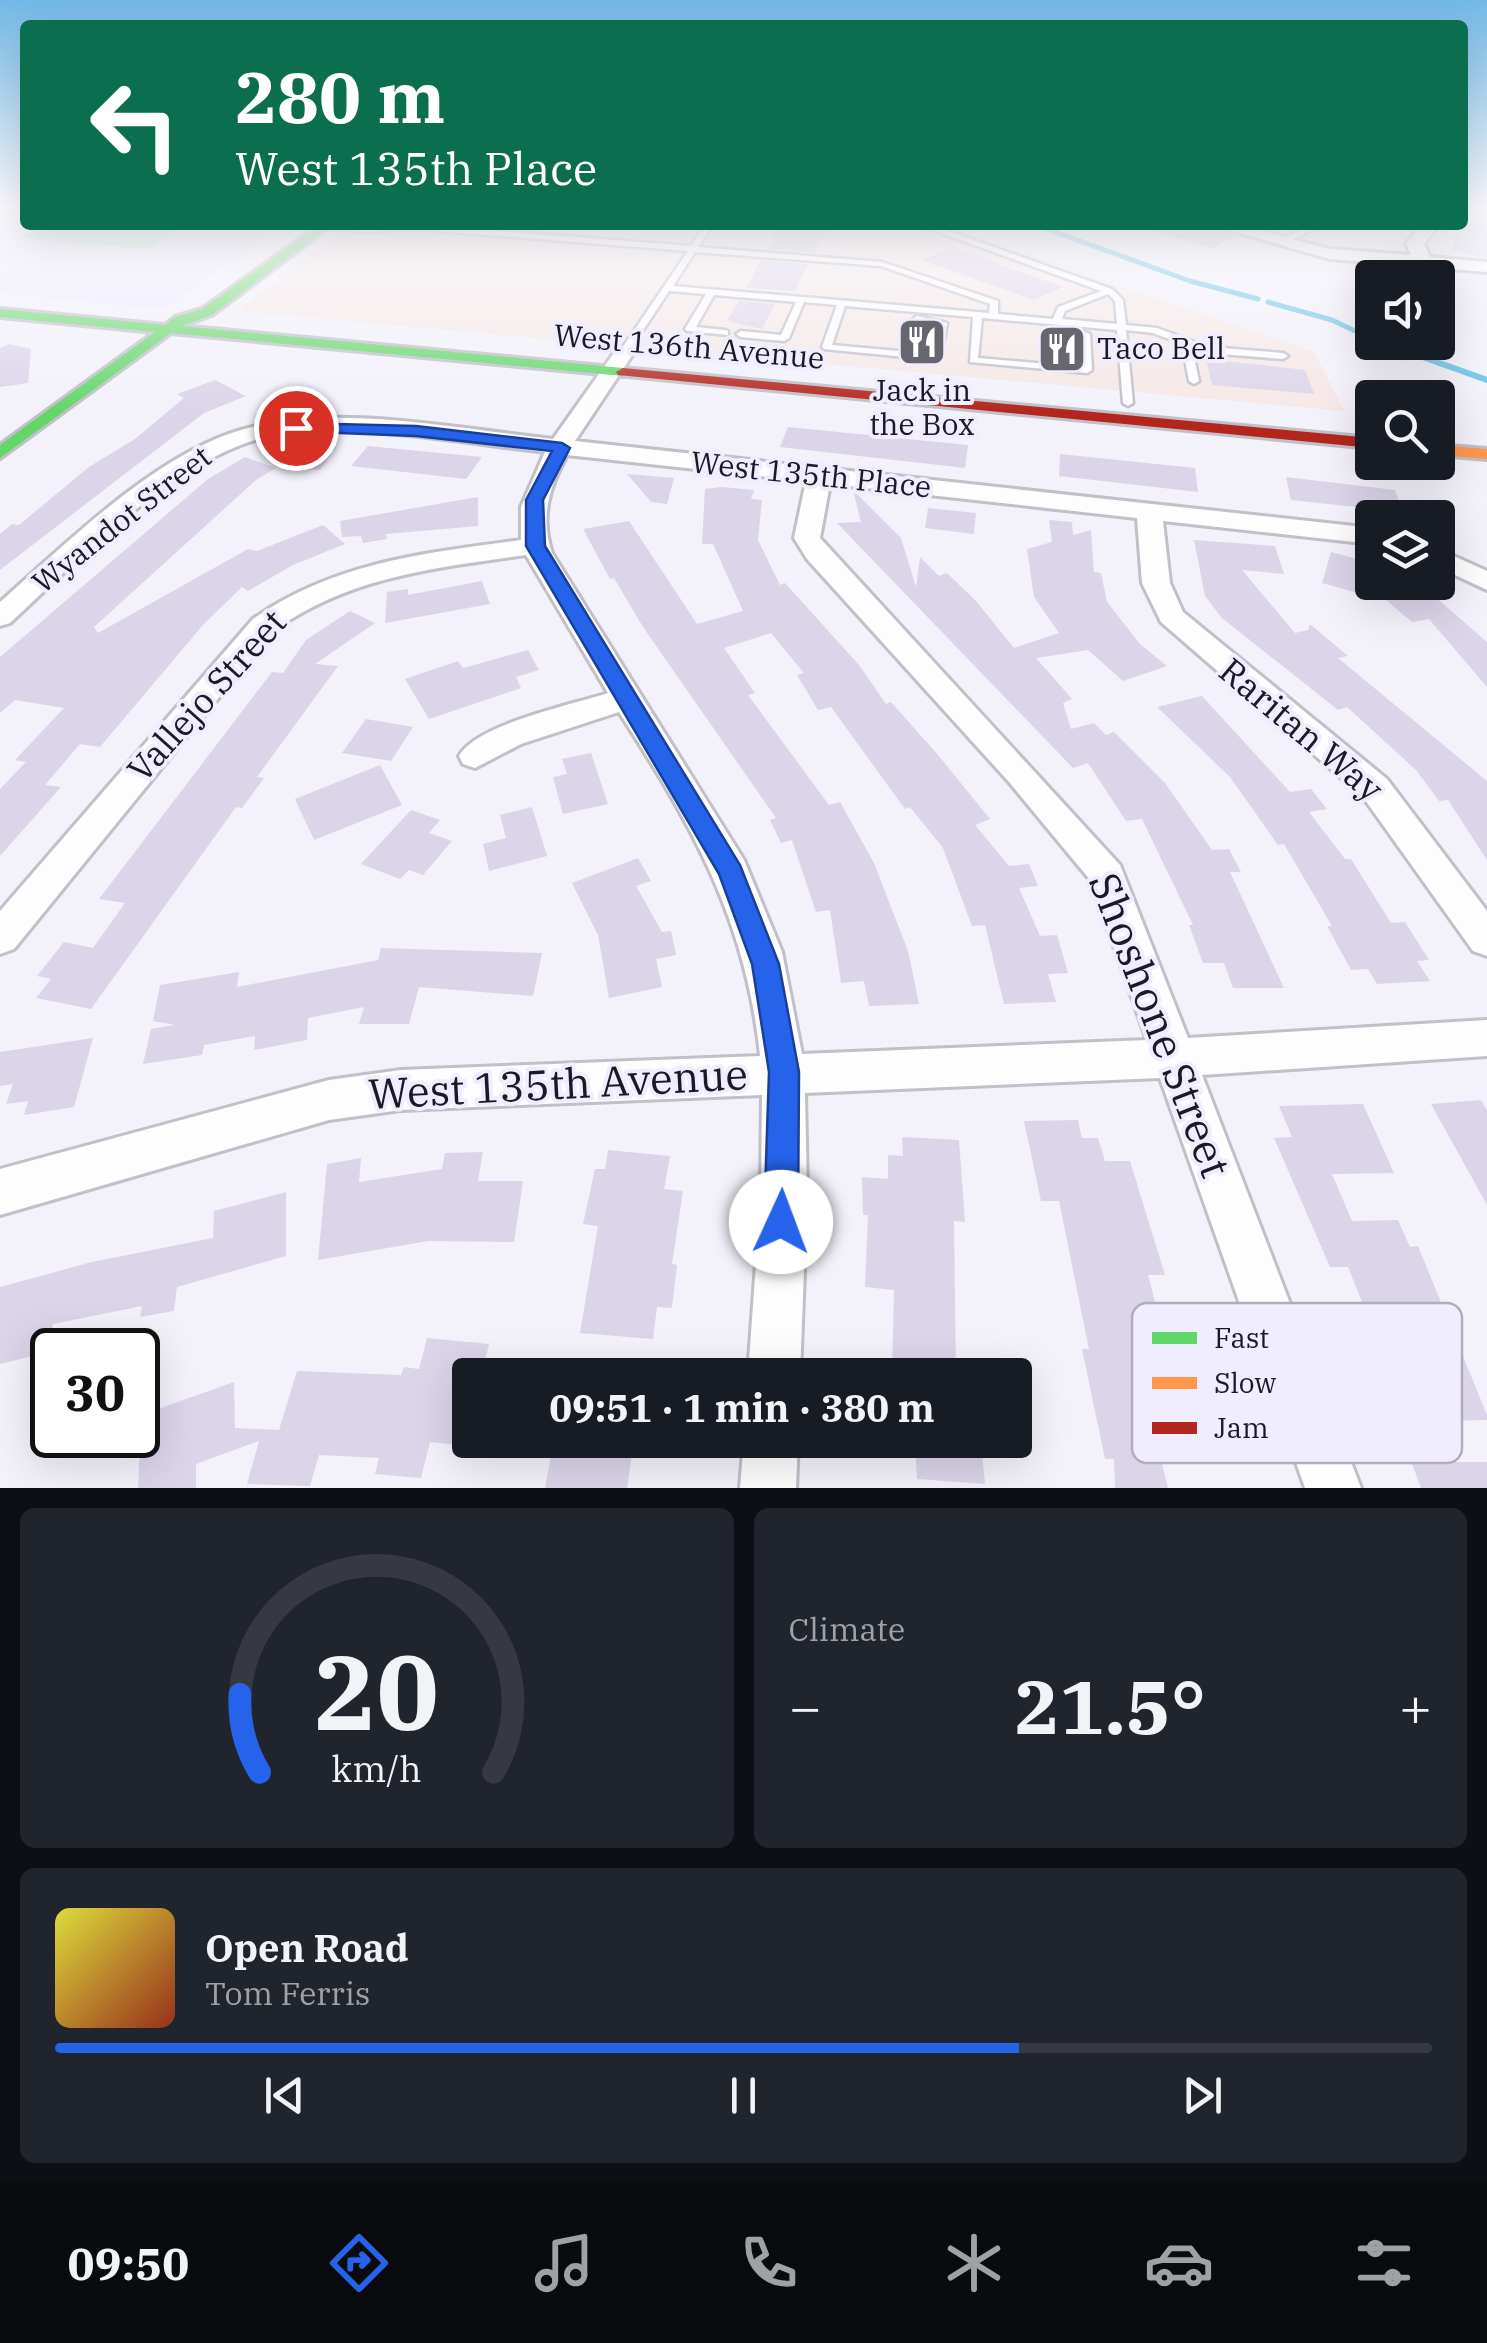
<!DOCTYPE html>
<meta charset="utf-8">
<style>
body{margin:0;font-family:"IBM Plex Serif",serif;background:#20242c;color:#f1f3f6;height:100vh;display:flex;flex-direction:column;font-size:38px;white-space:nowrap}
*{box-sizing:border-box;margin:0}
p{font-size:32px;color:#9ea1a6}
.icon{flex:none;width:55px;height:55px;fill:none;stroke:currentColor;stroke-width:2;stroke-linecap:round;stroke-linejoin:round}
.map{position:relative;height:1488px;overflow:hidden}
.details{display:flex;flex-direction:column;gap:20px;padding:20px;background:#0d0f14;flex:1}
.details>*{flex:none}
.hud{position:absolute;left:20px;top:20px;width:1448px;height:210px;border-radius:10px;box-shadow:0 10px 40px #0002;background:#0b6e4f;color:#fff;overflow:hidden}
.buttons{position:absolute;left:1355px;top:260px;display:grid;gap:20px}
.buttons a{display:grid;place-items:center;width:100px;height:100px;border-radius:10px;background:#171b24;box-shadow:0 10px 40px #0002;font-size:50px}
.speed{position:absolute;left:30px;top:1328px;display:flex;gap:20px;font-size:50px;font-weight:700;text-align:center}
.speed>*{display:grid;place-content:center;width:130px;height:130px;border-radius:50%;background:#171b24;box-shadow:0 10px 40px #0002;line-height:1}
.speed .limit{border:5px solid #111;border-radius:15px;background:#fff;color:#111}
.pin{position:absolute;display:grid;place-items:center;width:85px;height:85px;color:#fff;margin:-42px;border:5px solid #fff;border-radius:50%;box-shadow:0 2px 10px #0007}
.me{position:absolute;width:110px;margin:-55px;rotate:2deg;stroke-linejoin:round;filter:drop-shadow(0 0 8px #0008)}
.turn{display:flex;align-items:center;gap:35px;height:210px;padding:0 50px;font-size:45px}
.turn .icon{width:130px;height:130px;stroke-width:2.5}
.turn b{display:block;font-size:70px;line-height:85px}
.big{font-size:75px;font-weight:700;line-height:1.1}
.details .tile{flex:1;display:flex;flex-direction:column;justify-content:center;gap:15px;min-width:0;padding:0 35px;border-radius:15px;background:#20242c}
.details .dial{align-items:center;gap:0}
.dial svg{height:260px;overflow:visible;fill:none;stroke:#363941;stroke-width:7;stroke-linecap:round;text-anchor:middle}
.dial text{fill:#f1f3f6;stroke:none}
.song{display:flex;align-items:center;gap:30px}
.cover{width:120px;height:120px;border-radius:15px;background:linear-gradient(135deg,hsl(60 70% 55%),hsl(10 70% 35%))}
.played{height:10px;border-radius:5px;background:linear-gradient(90deg,#2563eb 70%,#363941 70%)}
.keys{display:flex;justify-content:space-around;direction:ltr}
.heat{display:flex;justify-content:space-between;align-items:center;font-size:55px;direction:ltr}
.details .tiles{flex:1;display:grid;gap:20px;grid-template-columns:1fr 1fr}
.tile:last-child{grid-column:span 2}
.trip{position:absolute;left:452px;top:1358px;width:580px;height:100px;border-radius:10px;background:#171b24;box-shadow:0 10px 40px #0002;font-weight:700;line-height:100px;text-align:center}
.dock{display:flex;height:160px;justify-content:space-around;align-items:center;background:#090b0e;color:#9ea1a6}
.dock .icon{width:70px;height:70px}
.dock .current{color:#2563eb}
.dock b{font-size:45px;color:#f1f3f6}
.map>svg:first-child{display:block}
.commercial{fill:#f6e8e6}
.built{fill:#ede9fc}
.green{fill:#b6e8d4}
.lines{fill:none;stroke-linecap:round;stroke-linejoin:round}
.stream-far1{stroke:#64c0e6;stroke-width:5}
.stream{stroke:#64c0e6;stroke-width:6}
.building{fill:#dcd4e9}
.lane-casing{stroke:#c1bfc8;stroke-width:5}
.street-casing{stroke:#c1bfc8;stroke-width:6}
.fast-casing{stroke:#c1bfc8;stroke-width:6}
.slow-casing{stroke:#c1bfc8;stroke-width:6}
.jam-casing{stroke:#c1bfc8;stroke-width:6}
.lane{fill:#fdfdfe;fill-rule:evenodd}
.street{fill:#fdfdfe;fill-rule:evenodd}
.fast{fill:#63d668;fill-rule:evenodd}
.slow{fill:#ff974d;fill-rule:evenodd}
.jam{fill:#b3261e;fill-rule:evenodd}
.route{fill:#2563eb;stroke:#184099;stroke-width:2.5}
.labels{text-anchor:middle;stroke-width:8;stroke-linejoin:round;paint-order:stroke}
.far-street-label{font-size:30px;fill:#1b1923;stroke:#f0edfe}
.far-poi-label{font-size:30px;fill:#1b1923;stroke:#f0edfe;text-anchor:start}
.street-label{font-size:35px;fill:#1b1923;stroke:#f0edfe}
.near-street-label{font-size:42px;fill:#1b1923;stroke:#f0edfe}
.key{fill:#f0edfe;stroke:#b0adbc;stroke-width:2.5}
.key-label{font-size:28px;fill:#1b1923}
</style>
<div class="map">
<svg width="1487" height="1488" viewBox="0 0 1487 1488">
<rect width="100%" height="100%" fill="#f3f1fa"/>
<path class="commercial" d="M 350,225 L 942,225 L 1315,352 L 1344,411 L 237,311 Z"/>
<path class="built" d="M 0,204 L 25,204 L 25,225 L 284,225 L 163,309 L 0,293 Z"/>
<path class="green" d="M 43,225 L 186,225 L 147,249 L 18,238 Z"/>
<g class="lines">
<path class="stream-far1" d="M 1036,225 L 1190,281 L 1258,299
M 1268,302 L 1332,320 L 1372,339
M 1382,342 L 1410,352"/>
<path class="stream" d="M 1403,350 L 1487,380"/>
</g>
<path class="building" d="M 1153,225 L 1208,225 L 1236,236 L 1212,248 L 1152,231 Z
M 1459,225 L 1487,225 L 1487,258 L 1451,251 Z
M 780,226 L 826,230 L 814,253 L 767,249 Z
M 953,248 L 1063,287 L 1033,300 L 922,260 Z
M 760,261 L 808,264 L 795,291 L 746,288 Z
M 739,301 L 775,304 L 762,329 L 727,321 Z
M 1051,335 L 1076,339 L 1076,363 L 1049,360 Z
M 9,344 L 31,349 L 28,383 L 0,387 L 0,348 Z
M 1206,359 L 1305,370 L 1314,394 L 1212,385 Z
M 215,380 L 246,396 L 204,413 L 0,570 L 0,534 L 12,524 L 19,525 L 89,467 L 135,439 L 184,398 L 177,394 Z
M 788,427 L 968,445 L 965,468 L 780,447 Z
M 299,446 L 336,447 L 320,470 L 282,468 Z
M 368,446 L 409,450 L 482,457 L 466,479 L 351,466 Z
M 1060,454 L 1195,468 L 1198,492 L 1059,476 Z
M 245,457 L 276,468 L 256,480 L 94,627 L 98,633 L 248,549 L 257,551 L 323,525 L 345,544 L 293,565 L 248,591 L 242,587 L 203,625 L 100,747 L 80,744 L 45,785 L 61,787 L 0,856 L 0,789 L 26,762 L 15,760 L 64,708 L 15,700 L 0,713 L 0,657 L 208,479 Z
M 627,474 L 674,478 L 667,504 L 651,502 Z
M 1286,477 L 1395,490 L 1403,512 L 1291,500 Z
M 721,487 L 754,490 L 751,499 L 762,500 L 758,540 L 780,585 L 785,583 L 859,665 L 886,704 L 891,702 L 938,755 L 990,819 L 975,825 L 1009,866 L 1029,864 L 1038,886 L 1019,888 L 1040,936 L 1057,935 L 1068,973 L 1048,974 L 1056,1002 L 1004,1004 L 985,925 L 972,926 L 943,848 L 910,807 L 905,809 L 831,707 L 818,710 L 797,675 L 804,673 L 771,633 L 724,648 L 755,693 L 748,695 L 829,805 L 840,802 L 874,863 L 908,951 L 919,1004 L 869,1006 L 864,981 L 841,983 L 830,910 L 816,912 L 792,840 L 781,843 L 770,820 L 776,818 L 643,627 L 614,578 L 610,579 L 583,529 L 629,521 L 697,624 L 743,611 L 713,544 L 702,544 L 705,489 Z
M 853,490 L 901,538 L 916,587 L 920,557 L 939,576 L 947,573 L 976,601 L 1014,648 L 1059,633 L 1034,597 L 1027,549 L 1052,542 L 1049,520 L 1072,522 L 1073,535 L 1091,530 L 1094,572 L 1101,573 L 1107,602 L 1140,644 L 1167,666 L 1123,681 L 1088,650 L 1036,658 L 1072,699 L 1063,703 L 1071,729 L 1094,723 L 1106,735 L 1114,732 L 1165,783 L 1212,850 L 1229,849 L 1241,872 L 1230,872 L 1284,988 L 1233,988 L 1224,963 L 1203,963 L 1189,925 L 1193,925 L 1142,819 L 1126,821 L 1088,763 L 1073,768 L 837,523 L 861,522 Z
M 478,497 L 478,526 L 386,534 L 387,539 L 363,543 L 361,536 L 342,537 L 340,521 Z
M 928,508 L 976,513 L 974,534 L 925,528 Z
M 1194,540 L 1275,546 L 1284,574 L 1242,570 L 1295,633 L 1308,630 L 1310,624 L 1348,656 L 1338,658 L 1487,781 L 1487,860 L 1448,800 L 1439,801 L 1416,770 L 1347,707 L 1338,710 L 1222,618 L 1205,596 Z
M 1331,552 L 1361,560 L 1358,571 L 1366,573 L 1361,594 L 1322,583 Z
M 482,581 L 490,604 L 385,623 L 387,592 L 408,589 L 408,595 Z
M 1397,582 L 1418,582 L 1487,642 L 1487,687 L 1429,619 L 1412,622 L 1380,595 L 1405,591 Z
M 350,611 L 375,623 L 315,664 L 338,666 L 257,777 L 264,778 L 242,808 L 236,807 L 91,1009 L 36,998 L 51,979 L 37,976 L 64,942 L 93,948 L 125,903 L 99,899 L 272,672 L 283,673 L 306,640 Z
M 528,650 L 539,670 L 516,677 L 521,688 L 429,719 L 405,679 L 458,661 L 463,668 Z
M 1202,696 L 1290,792 L 1311,789 L 1327,809 L 1309,812 L 1345,859 L 1351,859 L 1391,923 L 1405,922 L 1429,960 L 1417,961 L 1430,981 L 1377,984 L 1368,969 L 1351,970 L 1327,926 L 1332,926 L 1284,844 L 1278,845 L 1230,777 L 1157,707 Z
M 366,719 L 413,727 L 391,761 L 342,753 Z
M 591,753 L 608,804 L 563,814 L 553,777 L 567,774 L 562,759 Z
M 380,765 L 402,805 L 314,840 L 295,799 Z
M 532,807 L 547,856 L 489,871 L 483,844 L 506,838 L 500,815 Z
M 411,810 L 440,820 L 429,833 L 452,841 L 423,875 L 409,870 L 400,879 L 361,864 Z
M 638,858 L 651,881 L 636,886 L 662,932 L 671,931 L 676,955 L 656,959 L 662,987 L 609,998 L 598,935 L 572,883 Z
M 381,948 L 542,953 L 533,996 L 419,987 L 409,1024 L 359,1024 L 364,1007 L 308,1018 L 307,1040 L 254,1050 L 255,1036 L 204,1045 L 202,1055 L 143,1064 L 151,1029 L 175,1025 L 153,1021 L 160,985 L 239,972 L 237,987 L 378,960 Z
M 93,1038 L 74,1107 L 24,1115 L 28,1101 L 6,1104 L 13,1084 L 0,1086 L 0,1052 Z
M 1481,1100 L 1487,1111 L 1487,1205 L 1431,1104 Z
M 1363,1104 L 1394,1173 L 1332,1174 L 1352,1221 L 1398,1220 L 1410,1247 L 1418,1246 L 1487,1415 L 1487,1420 L 1439,1421 L 1456,1462 L 1487,1462 L 1487,1488 L 1421,1488 L 1360,1322 L 1370,1322 L 1348,1267 L 1330,1267 L 1274,1138 L 1292,1137 L 1279,1106 Z
M 1078,1120 L 1082,1138 L 1098,1138 L 1105,1161 L 1130,1161 L 1165,1275 L 1148,1275 L 1167,1348 L 1190,1348 L 1203,1395 L 1174,1395 L 1182,1428 L 1153,1428 L 1168,1488 L 1115,1488 L 1114,1459 L 1105,1459 L 1082,1349 L 1089,1349 L 1059,1201 L 1041,1201 L 1024,1121 Z
M 902,1137 L 959,1140 L 965,1222 L 954,1221 L 956,1375 L 892,1375 L 894,1290 L 865,1287 L 868,1215 L 863,1215 L 862,1177 L 888,1179 L 888,1155 L 903,1156 Z
M 608,1150 L 670,1156 L 664,1189 L 683,1191 L 672,1264 L 677,1265 L 672,1308 L 657,1307 L 653,1339 L 580,1333 L 598,1226 L 583,1224 L 595,1169 L 605,1169 Z
M 483,1152 L 478,1181 L 523,1181 L 514,1242 L 428,1241 L 318,1260 L 327,1164 L 361,1158 L 359,1182 L 442,1169 L 445,1153 Z
M 286,1192 L 286,1256 L 177,1287 L 174,1311 L 140,1317 L 142,1306 L 53,1324 L 49,1352 L 0,1364 L 0,1287 L 92,1262 L 213,1238 L 214,1211 Z
M 427,1338 L 489,1344 L 482,1375 L 470,1375 L 466,1446 L 430,1442 L 421,1478 L 375,1474 L 379,1458 L 319,1455 L 310,1486 L 247,1484 L 259,1441 L 196,1464 L 196,1488 L 138,1488 L 141,1415 L 234,1382 L 235,1428 L 279,1430 L 297,1371 L 401,1375 L 404,1367 L 419,1369 Z
M 554,1440 L 634,1440 L 627,1488 L 545,1488 Z
M 915,1440 L 981,1440 L 985,1484 L 917,1479 Z"/>
<g class="lines">
<g class="lane-casing">
<path id="lane" d="M 15,204 L 24,204 L 0,216 L 0,211 Z
M 295,225 L 368,228 L 419,225 L 691,246 L 705,225 L 713,225 L 698,247 L 882,262 L 998,301 L 998,314 L 1053,319 L 1058,307 L 1101,291 L 933,230 L 903,225 L 934,226 L 1112,289 L 1123,300 L 1126,325 L 1157,328 L 1209,347 L 1283,353 L 1288,356 L 1283,359 L 1208,353 L 1192,347 L 1199,381 L 1194,384 L 1189,381 L 1182,344 L 1153,333 L 1126,330 L 1133,403 L 1128,406 L 1123,403 L 1117,330 L 982,318 L 978,358 L 1082,367 L 1080,336 L 1064,332 L 1062,330 L 1067,327 L 1090,334 L 1092,370 L 1087,373 L 970,362 L 973,317 L 845,306 L 832,345 L 932,354 L 937,325 L 914,321 L 913,319 L 917,316 L 947,323 L 941,357 L 936,360 L 824,349 L 822,347 L 837,305 L 804,302 L 789,338 L 784,341 L 741,337 L 736,334 L 741,331 L 781,335 L 796,302 L 714,295 L 696,327 L 725,330 L 728,331 L 728,335 L 687,331 L 685,329 L 706,294 L 669,291 L 626,356 L 623,357 L 618,354 L 688,251 L 415,229 L 368,232 L 299,227 ZM 695,252 L 881,266 L 990,304 L 989,313 L 673,286 ZM 1108,294 L 1115,301 L 1117,324 L 1062,319 L 1065,311 Z
M 1312,225 L 1323,225 L 1282,244 L 1275,242 Z"/>
</g>
<g class="street-casing">
<path id="street" d="M 1212,225 L 1239,225 L 1330,249 L 1411,255 L 1406,244 L 1422,225 L 1439,225 L 1424,244 L 1430,257 L 1487,262 L 1487,272 L 1330,259 Z
M 623,348 L 633,354 L 575,441 L 1372,528 L 1372,544 L 1163,521 L 1170,583 L 1183,612 L 1387,779 L 1487,911 L 1487,956 L 1473,951 L 1363,797 L 1161,622 L 1142,583 L 1137,518 L 830,484 L 820,538 L 1120,865 L 1188,1038 L 1487,1020 L 1487,1056 L 1202,1075 L 1361,1488 L 1305,1488 L 1160,1078 L 805,1093 L 807,1193 L 800,1375 L 748,1375 L 761,1193 L 762,1095 L 401,1110 L 329,1120 L 0,1215 L 0,1169 L 329,1080 L 401,1070 L 760,1056 C 746,919 692,825 619,712 L 521,744 L 475,768 L 463,764 L 459,756 C 477,724 572,705 608,693 L 526,555 C 435,568 350,576 273,631 L 14,949 L 0,954 L 0,911 L 253,619 C 334,562 426,553 521,540 L 521,507 L 545,452 C 465,443 331,417 255,440 C 167,467 76,562 10,623 L 0,626 L 0,602 C 67,543 155,455 241,430 C 334,402 458,429 553,439 L 616,350 ZM 567,455 L 806,481 L 794,538 L 807,559 L 1009,782 L 1091,881 L 1147,1040 L 802,1054 L 782,952 L 744,860 L 552,553 C 540,517 549,487 567,455 Z
M 1438,549 L 1487,571 L 1487,590 L 1438,567 Z
M 744,1440 L 798,1440 L 796,1488 L 740,1488 Z"/>
</g>
<g class="fast-casing">
<path id="fast" d="M 319,225 L 332,225 L 212,315 L 181,326 L 623,368 L 630,372 L 623,376 L 171,333 L 0,458 L 0,445 L 155,332 L 0,317 L 0,309 L 165,325 L 175,317 L 202,309 Z"/>
</g>
<g class="slow-casing">
<path id="slow" d="M 1438,445 L 1487,449 L 1487,459 L 1438,455 Z"/>
</g>
<g class="jam-casing">
<path id="jam" d="M 623,368 L 1372,438 L 1372,448 L 618,375 L 616,372 Z"/>
</g>
<use href="#lane" class="lane"/>
<use href="#street" class="street"/>
<use href="#fast" class="fast"/>
<use href="#slow" class="slow"/>
<use href="#jam" class="jam"/>
</g>
<linearGradient id="sky" x2="0" y2="1"><stop stop-color="#73b9e7"/><stop offset="0.5" stop-color="#faf9fd"/><stop offset="1" stop-color="#faf9fd" stop-opacity="0"/></linearGradient>
<rect width="1487" height="412" fill="url(#sky)"/>
<path class="route" d="M 296,423 L 416,426 L 562,443 L 570,448 L 543,500 L 545,546 L 740,865 L 779,964 L 799,1072 L 798,1222 L 793,1234 L 781,1239 L 769,1234 L 764,1222 L 769,1072 L 752,964 L 719,874 L 526,546 L 526,500 L 552,451 L 416,436 L 290,431 L 290,424 Z"/>
<defs>
<g id="restaurant-square" transform="scale(2.5)"><rect x="-9" y="-9" width="18" height="18" rx="4" fill="#67656e" stroke="#f0edfe"/><path d="M-5-6h1v4h1v-4h1v4h1v-4h1v5L-1.5 .5V6h-2V.5L-5-1ZM5-6V6H3V1.5H1.5Q1.5-4 5-6Z" fill="#fff"/></g>
</defs>
<g fill-rule="evenodd">
<use href="#restaurant-square" x="922" y="342"/>
<use href="#restaurant-square" x="1062" y="349"/>
</g>
<g class="labels">
<g class="far-street-label">
<text transform="translate(689 347) rotate(5)" y="10">West 136th Avenue</text>
<text transform="translate(811 475) rotate(6)" y="10">West 135th Place</text>
<text transform="translate(122 520) rotate(-38)" y="10">Wyandot Street</text>
</g>
<g class="far-poi-label">
<text x="1097" y="359">Taco Bell</text>
<text x="922" y="401" text-anchor="middle">Jack in<tspan x="922" dy="34">the Box</tspan></text>
</g>
<g class="street-label">
<text transform="translate(207 696) rotate(-48)" y="12">Vallejo Street</text>
<text transform="translate(1301 730) rotate(40)" y="12">Raritan Way</text>
</g>
<g class="near-street-label">
<text transform="translate(1160 1025) rotate(69)" y="15">Shoshone Street</text>
<text transform="translate(558 1084) rotate(-3)" y="15">West 135th Avenue</text>
</g>
</g>
<rect x="1132" y="1303" width="330" height="160" rx="15" class="key"/>
<rect x="1152" y="1332" width="45" height="12" fill="#63d668"/>
<rect x="1152" y="1377" width="45" height="12" fill="#ff974d"/>
<rect x="1152" y="1422" width="45" height="12" fill="#b3261e"/>
<g class="key-label">
<text x="1214" y="1348">Fast</text>
<text x="1214" y="1393">Slow</text>
<text x="1214" y="1438">Jam</text>
</g>
</svg>
<div class="buttons">
<a><svg class="icon" aria-label="sound" viewBox="0 0 24 24"><path d="M4 9h4l5-4v14l-5-4H4zM17 9q2 3 0 6"/></svg></a>
<a><svg class="icon" aria-label="search" viewBox="0 0 24 24"><circle cx="10" cy="10" r="6"/><path d="M15 15l6 6"/></svg></a>
<a><svg class="icon" aria-label="layers" viewBox="0 0 24 24"><path d="M12 4l9 5-9 5-9-5zM3 14l9 5 9-5"/></svg></a>
</div>
<div class="speed"><div class="limit">30</div></div>
<div class="pin" style="left:296px;top:428px;background:#d93025"><svg class="icon" aria-label="arrive" viewBox="0 0 24 24"><path d="M6 21V4h12l-3 4 3 4H6"/></svg></div>
<svg class="me" style="left:781px;top:1222px" viewBox="-20 -20 40 40"><circle r="19" fill="#fff"/><path d="M0-13L10 11 0 6-10 11z" fill="#2563eb"/></svg>
<div class="trip">09:51 · 1 min · 380 m</div>
<div class="hud">
<div class="turn"><svg class="icon" aria-label="left" viewBox="0 0 24 24"><path d="M17 20v-9H6M10 6l-5 5 5 5"/></svg><div><b>280 m</b>West 135th Place</div></div>
</div>
</div>
<section class="details">
<div class="tiles">
<div class="tile dial"><svg viewBox="0 0 100 80">
<path d="M14 69A42 42 0 1 1 86 69"/>
<path d="M14 69A42 42 0 0 1 8 45" stroke="#2563eb"/>
<text x="50" y="56" font-size="32" font-weight="700">20</text>
<text x="50" y="72" font-size="11">km/h</text>
</svg></div>
<div class="tile"><p>Climate</p>
<div class="heat"><a>−</a><b class="big">21.5°</b><a>+</a></div>
</div>
<div class="tile">
<div class="song"><i class="cover"></i><div><b>Open Road</b><p>Tom Ferris</p></div></div>
<div class="played"></div>
<div class="keys"><svg class="icon" aria-label="previous" viewBox="0 0 24 24"><path d="M18 5L8 12l10 7zM5 5v14"/></svg><svg class="icon" aria-label="pause" viewBox="0 0 24 24"><path d="M8 5v14M16 5v14"/></svg><svg class="icon" aria-label="next" viewBox="0 0 24 24"><path d="M6 5l10 7-10 7zM19 5v14"/></svg></div>
</div>
</div>
</section>
<nav class="dock">
<b>09:50</b>
<svg class="icon current" aria-label="directions" viewBox="0 0 24 24"><path d="M12 3l9 9-9 9-9-9zM9 14v-3h6M13 9l2 2-2 2"/></svg>
<svg class="icon" aria-label="music" viewBox="0 0 24 24"><path d="M9 18V5l10-2v13"/><circle cx="6" cy="18" r="3"/><circle cx="16" cy="16" r="3"/></svg>
<svg class="icon" aria-label="phone" viewBox="0 0 24 24"><path d="M5 4h4l2 5-3 2q2 4 5 5l2-3 5 2v4C11 20 4 13 5 4z"/></svg>
<svg class="icon" aria-label="climate" viewBox="0 0 24 24"><path d="M12 3v18M4 7l16 10M4 17L20 7"/></svg>
<svg class="icon" aria-label="car" viewBox="0 0 24 24"><path d="M5 17H2v-5l4-1 3-4h7l3 4 3 1v5h-3M9 17h6M6 11h13"/><circle cx="7" cy="17" r="2"/><circle cx="17" cy="17" r="2"/></svg>
<svg class="icon" aria-label="filters" viewBox="0 0 24 24"><path d="M4 7h16M4 17h16"/><circle cx="9" cy="7" r="2"/><circle cx="15" cy="17" r="2"/></svg>
</nav>
